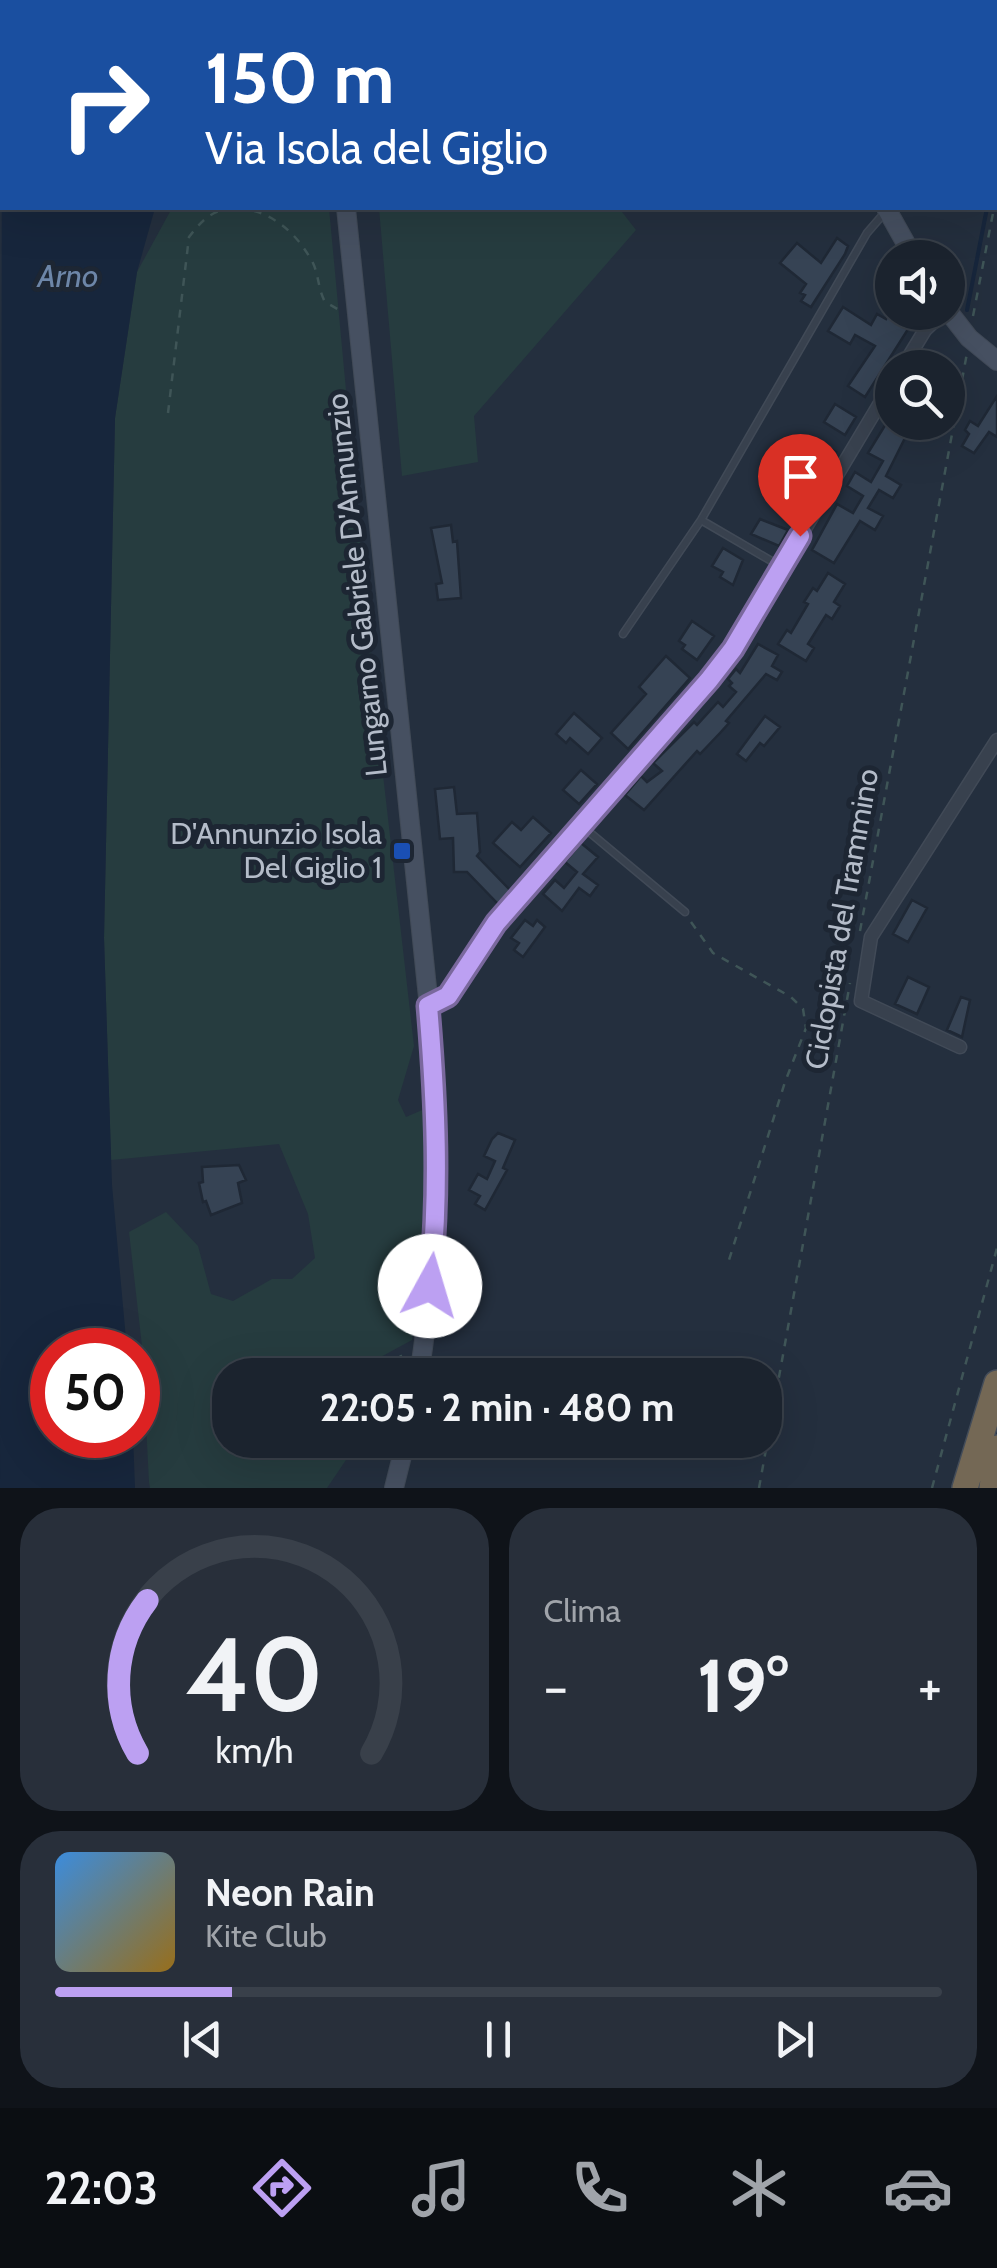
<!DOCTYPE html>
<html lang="it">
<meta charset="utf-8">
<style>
body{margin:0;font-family:Cabin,sans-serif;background:#282f3a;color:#f1f3f6;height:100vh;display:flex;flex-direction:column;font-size:38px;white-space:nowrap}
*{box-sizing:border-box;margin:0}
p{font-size:32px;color:#a0a4aa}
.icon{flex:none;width:55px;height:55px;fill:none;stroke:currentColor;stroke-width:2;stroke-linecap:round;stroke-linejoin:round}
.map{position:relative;height:1488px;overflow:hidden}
.sheet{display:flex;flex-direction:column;gap:20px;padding:20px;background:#0f1319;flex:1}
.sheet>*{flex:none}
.guide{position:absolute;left:0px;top:0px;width:998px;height:210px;box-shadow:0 10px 40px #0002,0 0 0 2px #39404a;background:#1a4fa0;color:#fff;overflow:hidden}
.fabs{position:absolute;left:875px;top:240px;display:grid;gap:20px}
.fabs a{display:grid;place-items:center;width:90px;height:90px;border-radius:50%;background:#1b232e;box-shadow:0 10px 40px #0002,0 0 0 2px #39404a;font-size:50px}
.speed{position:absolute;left:30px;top:1328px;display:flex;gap:20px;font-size:50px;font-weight:700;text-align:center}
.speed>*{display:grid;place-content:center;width:130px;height:130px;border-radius:50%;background:#1b232e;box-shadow:0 10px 40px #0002,0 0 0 2px #39404a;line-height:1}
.speed .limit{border:15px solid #d22;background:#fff;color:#111}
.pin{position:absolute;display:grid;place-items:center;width:85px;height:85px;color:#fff;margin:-102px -42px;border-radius:50% 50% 50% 0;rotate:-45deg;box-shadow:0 0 10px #0007}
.pin .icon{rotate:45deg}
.me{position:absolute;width:110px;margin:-55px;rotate:6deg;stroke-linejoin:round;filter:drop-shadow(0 0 8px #0008)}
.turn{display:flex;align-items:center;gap:35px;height:210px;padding:0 40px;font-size:45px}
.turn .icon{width:130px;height:130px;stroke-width:2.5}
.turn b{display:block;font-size:70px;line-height:85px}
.big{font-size:75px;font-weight:700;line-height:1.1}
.sheet .widget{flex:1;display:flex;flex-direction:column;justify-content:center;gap:15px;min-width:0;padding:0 35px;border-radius:40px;background:#282f3a}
.sheet .dial{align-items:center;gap:0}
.dial svg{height:260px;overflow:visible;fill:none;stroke:#39404a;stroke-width:7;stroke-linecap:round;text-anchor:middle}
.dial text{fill:#f1f3f6;stroke:none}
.song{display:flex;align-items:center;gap:30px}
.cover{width:120px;height:120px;border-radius:15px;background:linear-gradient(135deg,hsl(210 70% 55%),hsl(40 70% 35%))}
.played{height:10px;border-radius:5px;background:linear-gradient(90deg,#bca0f2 20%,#39404a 20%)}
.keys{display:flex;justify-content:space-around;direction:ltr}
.heat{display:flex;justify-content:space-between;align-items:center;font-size:55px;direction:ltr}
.sheet .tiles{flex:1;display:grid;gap:20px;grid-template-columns:1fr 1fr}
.widget:last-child{grid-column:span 2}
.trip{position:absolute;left:212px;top:1358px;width:570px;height:100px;border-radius:40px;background:#1b232e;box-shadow:0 10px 40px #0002,0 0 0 2px #39404a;font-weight:700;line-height:100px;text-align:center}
.tab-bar{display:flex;height:160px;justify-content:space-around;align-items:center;background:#0b0e12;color:#a0a4aa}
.tab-bar .icon{width:70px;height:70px}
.tab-bar .active{color:#bca0f2}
.tab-bar b{font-size:45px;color:#f1f3f6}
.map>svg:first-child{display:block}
.green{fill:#263c3f}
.water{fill:#17263c}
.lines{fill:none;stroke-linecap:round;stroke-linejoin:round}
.stream{stroke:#17263c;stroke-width:4}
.building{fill:#364354;stroke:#1f2835;stroke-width:2.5}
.lane-casing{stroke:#414a57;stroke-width:9}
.street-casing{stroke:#414a57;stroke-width:15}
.secondary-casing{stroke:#414a57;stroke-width:20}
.highway-casing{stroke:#434c59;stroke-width:28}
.path{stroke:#3f5557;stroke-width:2.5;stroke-dasharray:8 8;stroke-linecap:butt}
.lane{stroke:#38414e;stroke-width:6}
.street{stroke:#38414e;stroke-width:12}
.secondary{stroke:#465061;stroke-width:18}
.highway{stroke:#746855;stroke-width:25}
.route-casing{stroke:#7a689d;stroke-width:25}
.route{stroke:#bca0f2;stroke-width:18}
.transit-dot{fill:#1a4fb4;stroke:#1d2633;stroke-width:4}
.labels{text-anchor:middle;stroke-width:10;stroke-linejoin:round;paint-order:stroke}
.street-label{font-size:30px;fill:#b4bcc9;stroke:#1d2633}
.poi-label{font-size:30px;fill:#b4bcc9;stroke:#1d2633;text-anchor:end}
.water-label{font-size:32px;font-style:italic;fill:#6d86a8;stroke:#1d2633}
</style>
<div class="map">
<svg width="997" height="1488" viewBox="0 0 997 1488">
<rect width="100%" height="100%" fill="#242f3e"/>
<path class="green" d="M 172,208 L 329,208 L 377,722 L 414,1046 L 398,1100 L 406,1117 L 427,1108 L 426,1203 L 412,1340 L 377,1359 L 339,1363 L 244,1358 L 237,1375 L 230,1375 L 230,1440 L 237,1440 L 246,1457 L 285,1460 C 299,1438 325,1440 349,1440 L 346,1460 L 327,1488 L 150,1488 L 149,1482 L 142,1346 L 129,1232 L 166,1212 L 198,1246 L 211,1294 L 233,1301 L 272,1279 L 292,1279 L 315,1258 L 308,1214 L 279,1144 L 111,1160 L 104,938 L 115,418 L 137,272 Z
M 379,208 L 619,208 L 636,230 L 474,416 L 478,462 L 402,476 Z"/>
<path class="water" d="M 2,54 L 2,208 L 155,208 L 137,272 L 115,418 L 104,938 L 112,1185 L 127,1350 L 52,1350 L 52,1435 L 133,1435 L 135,1488 L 0,1488 Z"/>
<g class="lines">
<path class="stream" d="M 995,3 L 997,2
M 995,167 L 997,157
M 967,310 L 987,208"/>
</g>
<path class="building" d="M 837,238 L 848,246 L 845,254 L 811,307 L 801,301 L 805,295 L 800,293 L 806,284 L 780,263 L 797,243 L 821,263 Z
M 843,307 L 871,325 L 877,314 L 886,319 L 890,311 L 912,323 L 865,397 L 848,386 L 875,346 L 855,335 L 850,344 L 828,331 Z
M 997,396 L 997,437 L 989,432 L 974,453 L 962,446 L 969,434 L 965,430 L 970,421 L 978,426 Z
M 835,404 L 856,417 L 845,435 L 824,422 Z
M 887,422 L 913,422 L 886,476 L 901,485 L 893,498 L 879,490 L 868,508 L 883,516 L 875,530 L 860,521 L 834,563 L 812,550 L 837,504 L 853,513 L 863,496 L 847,486 L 855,472 L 871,482 L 883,461 L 868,453 Z
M 815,440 L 836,452 L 824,473 L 803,460 Z
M 760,519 L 788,530 L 779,546 L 751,534 Z
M 451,525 L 453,542 L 457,541 L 461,598 L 438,600 L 436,584 L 442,583 L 431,528 Z
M 723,548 L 743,560 L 733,585 L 720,577 L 723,572 L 712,566 Z
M 828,573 L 845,584 L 834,602 L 840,606 L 832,619 L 826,615 L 808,644 L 814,648 L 806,661 L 778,644 L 787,630 L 791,633 L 808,604 L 804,602 L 813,588 L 817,591 Z
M 692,621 L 714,636 L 697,660 L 682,649 L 685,645 L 679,641 Z
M 758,644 L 778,655 L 772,666 L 782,672 L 777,680 L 766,674 L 726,721 L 729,723 L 720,733 L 700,754 L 697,751 L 644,810 L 625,795 L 641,776 L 647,782 L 662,771 L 653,763 L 694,722 L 697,725 L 718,702 L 723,707 L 736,692 L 729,686 L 732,683 L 728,679 L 736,669 L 740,673 Z
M 666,656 L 690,678 L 628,749 L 611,733 L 646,694 L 639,687 Z
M 574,713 L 602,738 L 588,754 L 570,738 L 566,743 L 556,734 Z
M 765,716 L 780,727 L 764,746 L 760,743 L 746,761 L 737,754 Z
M 581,770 L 597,784 L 579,804 L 563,790 Z
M 454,787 L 457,814 L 477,813 L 480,852 L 477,856 L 511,891 L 499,905 L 467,872 L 454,872 L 453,838 L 440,839 L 435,789 Z
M 533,817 L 551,833 L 520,867 L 493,843 L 512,822 L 521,830 Z
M 581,843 L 598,857 L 583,874 L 598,885 L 590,896 L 579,888 L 562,911 L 543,894 L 555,880 L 564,888 L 577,872 L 565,862 Z
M 912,900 L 927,908 L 908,942 L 893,934 Z
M 525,920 L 533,926 L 537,920 L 545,927 L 523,957 L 514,950 L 519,943 L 511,938 Z
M 908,977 L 929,987 L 917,1014 L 895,1004 Z
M 961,997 L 970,1000 L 962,1037 L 947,1030 Z
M 498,1133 L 515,1140 L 503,1168 L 507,1170 L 485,1210 L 475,1204 L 480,1196 L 469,1190 L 478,1174 L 487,1179 L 495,1161 L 484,1156 L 492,1139 Z
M 239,1165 L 246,1180 L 238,1183 L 242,1203 L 211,1215 L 206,1201 L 203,1202 L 199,1183 L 203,1182 L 202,1167 Z"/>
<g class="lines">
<g class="lane-casing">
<path id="lane" d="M 674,2 L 678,0
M 701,520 L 780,566
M 623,634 L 701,520 L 867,233 L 886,211
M 582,826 L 685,912"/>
</g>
<g class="street-casing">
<path id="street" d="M 902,368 L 925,330 L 944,312
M 429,1007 L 448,996 L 496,923 L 733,649 L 892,383
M 960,1047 L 861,1001 L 871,937 L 997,740"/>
</g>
<g class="secondary-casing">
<path id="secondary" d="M 814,0 L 814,2
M 339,2 L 339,0
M 346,208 L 429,1007 C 440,1133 439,1249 419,1375
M 886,208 L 914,258
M 948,311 L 969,338 L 997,361
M 394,1488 L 406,1440"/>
</g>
<g class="highway-casing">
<path id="highway" d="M 965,1488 L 997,1383
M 992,1488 L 997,1448"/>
</g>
<path class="path" d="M 305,2 L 306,0
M 995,201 L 997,190
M 238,208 C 272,211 297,233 313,263 C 319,276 318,289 325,302 L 341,311
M 948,288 L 953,296
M 973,316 L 994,208
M 168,413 L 189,237 C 203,219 211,211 233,208
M 691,922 L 713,953 L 791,997 L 803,1009 L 806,1028 L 785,1082 L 729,1260
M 860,931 L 967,353
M 320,1375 L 335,1375
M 367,1375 L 405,1354
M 759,1488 L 850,983
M 932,1488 L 997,1248"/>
<use href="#lane" class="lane"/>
<use href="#street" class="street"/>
<use href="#secondary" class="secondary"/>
<use href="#highway" class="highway"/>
</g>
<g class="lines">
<g class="route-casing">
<path id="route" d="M 430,1286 C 440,1192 436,1101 428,1006 L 448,996 L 496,923 L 709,680 L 733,649 L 800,536"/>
</g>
<use href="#route" class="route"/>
</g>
<rect class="transit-dot" x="392" y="841" width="20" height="20" rx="5"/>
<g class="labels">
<g class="street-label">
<text transform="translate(357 585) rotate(-96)" y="10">Lungarno Gabriele D'Annunzio</text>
<text transform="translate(842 919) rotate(-80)" y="10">Ciclopista del Trammino</text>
</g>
<g class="poi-label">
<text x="382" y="844">D'Annunzio Isola<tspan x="382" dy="34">Del Giglio 1</tspan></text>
</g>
<g class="water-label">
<text x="68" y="287">Arno</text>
</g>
</g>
</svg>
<div class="fabs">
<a><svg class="icon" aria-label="sound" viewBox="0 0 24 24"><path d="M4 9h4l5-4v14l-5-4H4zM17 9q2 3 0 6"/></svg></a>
<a><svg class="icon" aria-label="search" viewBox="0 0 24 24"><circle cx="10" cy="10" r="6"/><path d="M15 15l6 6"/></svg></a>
</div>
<div class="speed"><div class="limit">50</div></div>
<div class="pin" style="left:800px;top:536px;background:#d93025"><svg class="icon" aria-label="arrive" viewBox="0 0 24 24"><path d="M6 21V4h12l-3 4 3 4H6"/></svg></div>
<svg class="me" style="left:430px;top:1286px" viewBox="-20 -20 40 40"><circle r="19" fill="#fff"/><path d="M0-13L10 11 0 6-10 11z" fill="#bca0f2"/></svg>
<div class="trip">22:05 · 2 min · 480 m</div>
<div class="guide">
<div class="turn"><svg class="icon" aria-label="right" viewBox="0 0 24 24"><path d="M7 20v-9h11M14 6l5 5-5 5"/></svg><div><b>150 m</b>Via Isola del Giglio</div></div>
</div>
</div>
<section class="sheet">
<div class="tiles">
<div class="widget dial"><svg viewBox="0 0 100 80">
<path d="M14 69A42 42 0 1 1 86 69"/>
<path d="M14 69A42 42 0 0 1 17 22" stroke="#bca0f2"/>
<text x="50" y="56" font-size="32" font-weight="700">40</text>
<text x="50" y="72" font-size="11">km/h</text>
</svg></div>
<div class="widget"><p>Clima</p>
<div class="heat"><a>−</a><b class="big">19°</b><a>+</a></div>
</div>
<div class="widget">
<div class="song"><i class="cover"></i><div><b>Neon Rain</b><p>Kite Club</p></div></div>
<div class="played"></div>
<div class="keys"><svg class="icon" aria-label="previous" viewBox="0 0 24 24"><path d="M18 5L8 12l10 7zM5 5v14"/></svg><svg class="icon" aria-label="pause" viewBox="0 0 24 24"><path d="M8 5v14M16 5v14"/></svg><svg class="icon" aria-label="next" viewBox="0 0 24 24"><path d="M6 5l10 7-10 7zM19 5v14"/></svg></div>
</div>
</div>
</section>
<nav class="tab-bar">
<b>22:03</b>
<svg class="icon active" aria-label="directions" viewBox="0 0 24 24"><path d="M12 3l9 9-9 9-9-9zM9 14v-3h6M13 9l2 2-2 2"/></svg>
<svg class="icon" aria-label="music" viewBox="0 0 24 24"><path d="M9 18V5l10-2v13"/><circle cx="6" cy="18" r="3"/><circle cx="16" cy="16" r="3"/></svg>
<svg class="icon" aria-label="phone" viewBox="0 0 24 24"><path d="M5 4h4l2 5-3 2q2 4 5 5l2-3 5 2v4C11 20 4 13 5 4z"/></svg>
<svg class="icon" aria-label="climate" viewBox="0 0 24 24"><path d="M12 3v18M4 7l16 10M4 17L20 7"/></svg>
<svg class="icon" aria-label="car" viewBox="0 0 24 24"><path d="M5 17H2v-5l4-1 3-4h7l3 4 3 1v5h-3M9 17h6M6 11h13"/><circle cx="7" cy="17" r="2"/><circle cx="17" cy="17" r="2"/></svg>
</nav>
